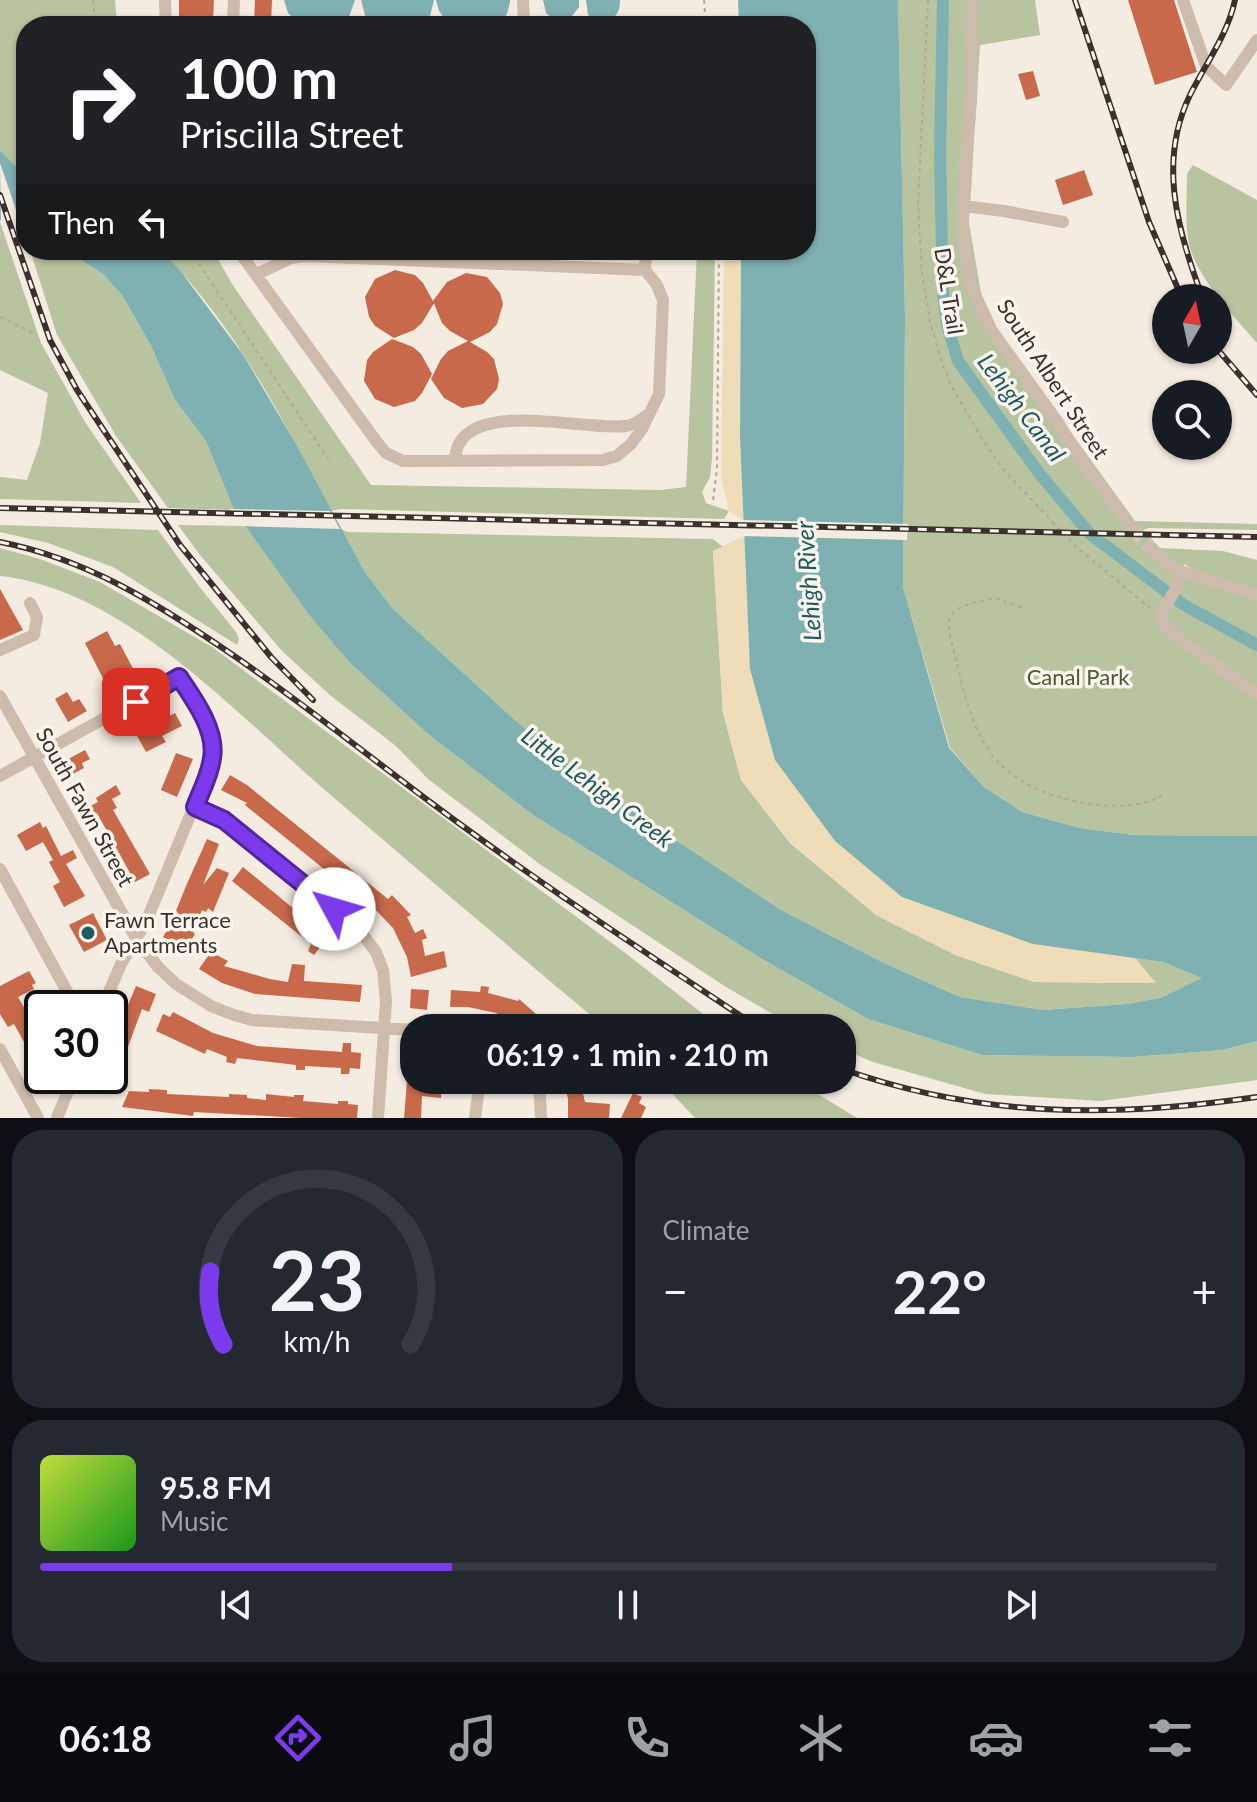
<!DOCTYPE html>
<meta charset="utf-8">
<style>
body{margin:0;font-family:Lato,sans-serif;background:#242831;color:#f1f3f6;height:100vh;display:flex;flex-direction:column;font-size:30px;white-space:nowrap}
*{box-sizing:border-box;margin:0}
p{font-size:26px;color:#9ea1a6}
.icon{flex:none;width:44px;height:44px;fill:none;stroke:currentColor;stroke-width:2;stroke-linecap:round;stroke-linejoin:round}
.map{position:relative;height:1118px;overflow:hidden}
.sheet{display:flex;flex-direction:column;gap:12px;padding:12px;background:#0d0f14;flex:1}
.sheet>*{flex:none}
.guide{position:absolute;left:16px;top:16px;width:800px;height:244px;border-radius:32px;box-shadow:0 2px 6px #0004;background:#202124;color:#fff;overflow:hidden}
.needle{width:52px;rotate:9deg}
.tools{position:absolute;left:1152px;top:284px;display:grid;gap:16px}
.tools a{display:grid;place-items:center;width:80px;height:80px;border-radius:50%;background:#171b24;box-shadow:0 2px 6px #0004;font-size:40px}
.speed{position:absolute;left:24px;top:990px;display:flex;gap:16px;font-size:40px;font-weight:700;text-align:center}
.speed>*{display:grid;place-content:center;width:104px;height:104px;border-radius:50%;background:#171b24;box-shadow:0 2px 6px #0004;line-height:1}
.speed .limit{border:4px solid #111;border-radius:12px;background:#fff;color:#111}
.pin{position:absolute;display:grid;place-items:center;width:68px;height:68px;color:#fff;margin:-34px;border-radius:16px;box-shadow:0 4px 12px #0006}
.me{position:absolute;width:88px;margin:-44px;rotate:309deg;stroke-linejoin:round;filter:drop-shadow(0 0 6px #0008)}
.turn{display:flex;align-items:center;gap:28px;height:168px;padding:0 32px;font-size:36px}
.turn .icon{width:104px;height:104px;stroke-width:2.5}
.turn b{display:block;font-size:56px;line-height:68px}
.then{display:flex;align-items:center;height:76px;padding:0 32px;background:#0003;gap:16px;font-size:30px}
.big{font-size:60px;font-weight:700;line-height:1.1}
.sheet .tile{flex:1;display:flex;flex-direction:column;justify-content:center;gap:12px;min-width:0;padding:0 28px;border-radius:32px;background:#242831}
.sheet .dial{align-items:center;gap:0}
.dial svg{height:208px;overflow:visible;fill:none;stroke:#363941;stroke-width:7;stroke-linecap:round;text-anchor:middle}
.dial text{fill:#f1f3f6;stroke:none}
.song{display:flex;align-items:center;gap:24px}
.cover{width:96px;height:96px;border-radius:12px;background:linear-gradient(135deg,hsl(70 70% 55%),hsl(120 70% 35%))}
.played{height:8px;border-radius:4px;background:linear-gradient(90deg,#7c3aed 35%,#363941 35%)}
.keys{display:flex;justify-content:space-around;direction:ltr}
.heat{display:flex;justify-content:space-between;align-items:center;font-size:44px;direction:ltr}
.sheet .tiles{flex:1;display:grid;gap:12px;grid-template-columns:1fr 1fr}
.tile:last-child{grid-column:span 2}
.trip{position:absolute;left:400px;top:1014px;width:456px;height:80px;border-radius:32px;background:#171b24;box-shadow:0 2px 6px #0004;font-weight:700;line-height:80px;text-align:center}
.dock{display:flex;height:128px;justify-content:space-around;align-items:center;background:#090b0e;color:#9ea1a6}
.dock .icon{width:56px;height:56px}
.dock .active{color:#7c3aed}
.dock b{font-size:36px;color:#f1f3f6}
.map>svg:first-child{display:block}
.green{fill:#b8c4a0}
.sand{fill:#efdcb8}
.water{fill:#7fb0b2}
.pier{fill:#f4ebe1}
.lines{fill:none;stroke-linecap:round;stroke-linejoin:round}
.canal{stroke:#7fb0b2;stroke-width:12}
.building{fill:#c8694b}
.minor-tunnel{stroke:#cfc6bd;stroke-width:12;stroke-dasharray:12 6;stroke-linecap:butt}
.path{stroke:#b9a596;stroke-width:2;stroke-dasharray:4 4;stroke-linecap:butt}
.minor{stroke:#cdbbac;stroke-width:12}
.rail-casing{stroke:#3b302b;stroke-width:6}
.rail{stroke:#fbf5ee;stroke-width:3;stroke-dasharray:9;stroke-linecap:butt}
.route-casing{stroke:#51269a;stroke-width:20}
.route{stroke:#7c3aed;stroke-width:14}
.poi-dot{fill:#1f5a5e;stroke:#fbf5ee;stroke-width:3}
.labels{text-anchor:middle;stroke-width:7;stroke-linejoin:round;paint-order:stroke}
.street-label{font-size:22px;fill:#3b302b;stroke:#fbf5ee}
.park-label{font-size:22px;fill:#4a5a2e;stroke:#fbf5ee}
.poi-label{font-size:22px;fill:#3b302b;stroke:#fbf5ee;text-anchor:start}
.water-label{font-size:24px;font-style:italic;fill:#1f5a5e;stroke:#fbf5ee}
</style>
<div class="map">
<svg width="1257" height="1118" viewBox="0 0 1257 1118">
<rect width="100%" height="100%" fill="#f4ebe1"/>
<path class="green" d="M 0,0 L 115,0 L 117,26 L 26,26 L 26,176 L 0,150 Z
M 898,0 L 1035,0 L 1040,35 L 980,45 L 969,223 L 981,293 L 998,332 L 1135,521 L 1257,524 L 1257,530 L 1149,528 L 1143,530 L 1160,548 L 1223,551 L 1257,560 L 1257,590 L 1203,576 L 1184,564 L 1183,577 L 1257,598 L 1257,836 L 1134,835 L 1080,828 L 1022,812 L 984,787 L 950,748 L 903,587 L 905,317 Z
M 1193,165 L 1257,200 L 1257,343 C 1235,318 1191,271 1188,238 C 1185,217 1187,195 1187,174 Z
M 0,222 L 41,343 L 85,422 L 141,503 L 0,499 L 0,477 L 27,480 L 40,443 L 48,393 L 0,370 Z
M 30,250 L 65,250 L 103,274 L 122,295 L 151,346 L 175,400 L 206,441 L 234,510 L 168,508 L 116,436 L 57,335 Z
M 160,250 L 213,250 L 232,284 L 371,485 L 661,490 L 686,487 L 697,250 L 715,250 L 712,458 L 710,477 L 702,492 L 706,503 L 729,511 L 724,519 L 341,509 L 330,511 C 284,420 234,323 160,250 Z
M 0,525 L 158,530 L 198,585 L 236,632 L 239,639 L 237,645 L 113,567 L 48,543 L 0,532 Z
M 178,525 L 246,526 L 310,616 L 349,662 L 428,734 L 533,815 L 762,959 L 868,1019 L 982,1055 L 1132,1057 L 1223,1050 L 1257,1041 L 1257,1080 L 1101,1101 L 985,1094 L 873,1062 L 842,1049 L 842,1028 L 797,1028 L 726,987 L 541,865 L 428,779 L 396,746 L 331,696 L 282,651 L 200,555 Z
M 340,529 L 348,532 L 713,539 L 723,547 L 713,551 L 723,713 L 741,780 L 790,843 L 876,915 L 958,956 L 1034,982 L 1155,983 L 1135,958 L 1163,962 L 1203,978 L 1160,998 L 1127,1004 L 1043,1010 L 960,997 L 884,963 L 781,910 L 602,791 L 516,721 L 393,609 L 364,571 Z
M 0,548 L 40,559 L 100,582 L 212,647 L 624,952 L 721,1028 L 606,1028 C 514,951 423,874 333,797 C 241,719 126,589 0,576 Z
M 606,1080 L 795,1080 L 857,1118 L 695,1118 L 665,1086 L 624,1082 L 606,1091 Z"/>
<path class="sand" d="M 724,250 L 741,250 L 740,437 L 744,521 L 729,511 L 721,478 Z
M 744,536 L 750,669 L 775,760 L 835,841 L 1033,944 L 1135,958 L 1156,983 L 1034,982 L 958,956 L 876,915 L 790,842 L 741,780 L 723,713 L 713,551 Z"/>
<path class="water" d="M 284,0 L 355,0 L 349,17 L 340,26 L 301,26 L 288,13 Z
M 361,0 L 434,0 L 429,20 L 423,26 L 371,26 L 366,19 Z
M 436,0 L 510,0 L 510,2 L 507,14 L 497,26 L 450,26 L 439,11 Z
M 543,0 L 579,0 L 579,7 L 568,21 L 555,21 L 546,13 Z
M 586,0 L 620,0 C 621,20 603,28 588,15 Z
M 738,0 L 898,0 L 905,317 L 903,587 L 949,748 L 984,787 L 1022,812 L 1080,828 L 1134,835 L 1257,836 L 1257,1041 L 1223,1050 L 1132,1057 L 982,1055 L 868,1019 L 762,959 L 533,815 L 428,734 L 349,662 L 310,616 L 234,510 L 206,441 L 175,400 L 151,346 L 122,295 L 103,274 L 65,250 L 160,250 L 179,269 L 244,356 L 296,444 L 364,571 L 393,609 L 516,721 L 602,791 L 781,910 L 884,963 L 960,997 L 1043,1010 L 1127,1004 L 1160,998 L 1202,978 L 1163,962 L 1033,944 L 902,897 L 835,841 L 775,760 L 750,669 L 740,437 L 741,250 L 806,250 L 806,26 L 739,26 Z
M 0,150 L 26,176 L 26,229 L 0,220 Z"/>
<path class="pier" d="M 0,163 L 22,227 L 24,231 L 1,225 Z
M 229,509 L 330,511 L 340,529 L 241,526 Z
M 740,520 L 908,524 L 907,540 L 740,536 Z"/>
<g class="lines">
<path class="canal" d="M 943,0 L 940,154 L 943,293 L 947,324 L 958,361 L 1039,473 L 1090,534 L 1184,605 L 1257,645"/>
</g>
<path class="building" d="M 179,0 L 214,0 L 213,22 L 179,20 Z
M 255,0 L 272,0 L 271,24 L 254,23 Z
M 1128,0 L 1174,0 L 1197,72 L 1155,85 Z
M 1033,71 L 1040,96 L 1026,100 L 1018,74 Z
M 1084,170 L 1093,195 L 1063,205 L 1055,180 Z
M 525,250 L 574,250 L 574,258 L 525,256 Z
M 395,270 L 415,275 L 423,283 L 434,303 L 422,323 L 414,330 L 394,338 L 375,326 L 369,317 L 365,297 L 375,279 Z
M 466,273 L 487,277 L 500,293 L 503,304 L 497,324 L 490,332 L 470,342 L 487,352 L 494,359 L 499,379 L 497,389 L 483,404 L 462,408 L 444,398 L 431,379 L 441,359 L 448,351 L 468,341 L 450,331 L 442,323 L 433,301 L 447,282 Z
M 392,339 L 413,347 L 421,354 L 432,374 L 422,393 L 415,401 L 394,407 L 375,399 L 364,381 L 367,360 L 373,352 Z
M 0,589 L 23,630 L 0,640 Z
M 107,631 L 115,646 L 120,644 L 138,678 L 110,692 L 85,643 Z
M 67,692 L 73,702 L 79,699 L 87,711 L 68,722 L 55,699 Z
M 175,713 L 182,726 L 162,736 L 166,742 L 146,752 L 136,734 Z
M 85,750 L 90,759 L 82,763 L 84,768 L 71,775 L 68,770 L 61,773 L 57,765 Z
M 176,753 L 193,759 L 177,797 L 161,790 Z
M 230,775 L 247,785 L 388,899 L 392,895 L 411,915 L 407,917 L 415,933 L 423,929 L 427,938 L 422,940 L 425,956 L 444,951 L 447,967 L 411,977 L 407,957 L 393,928 L 370,904 L 369,905 L 361,899 L 245,805 L 247,803 L 221,790 Z
M 116,785 L 121,794 L 112,799 L 117,808 L 113,810 L 150,874 L 135,882 L 97,813 L 87,819 L 83,810 L 98,802 L 96,798 Z
M 40,822 L 43,828 L 46,826 L 61,856 L 73,850 L 77,858 L 66,864 L 85,896 L 64,907 L 53,886 L 60,882 L 49,862 L 53,860 L 43,842 L 26,851 L 17,835 Z
M 207,839 L 219,844 L 203,885 L 217,868 L 229,873 L 213,912 L 208,908 L 206,912 L 202,910 L 193,932 L 195,934 L 185,950 L 163,937 L 178,912 L 176,911 L 186,886 Z
M 243,867 L 328,937 L 314,955 L 308,951 L 311,944 L 232,881 Z
M 93,913 L 107,940 L 84,952 L 69,925 Z
M 211,952 L 228,961 L 224,966 L 270,979 L 288,982 L 292,964 L 305,965 L 304,981 L 362,985 L 360,1002 L 255,994 L 222,983 L 199,969 Z
M 29,971 L 36,983 L 32,985 L 34,989 L 18,997 L 36,1028 L 42,1025 L 42,1074 L 14,1024 L 8,1027 L 0,1014 L 0,986 Z
M 136,986 L 156,994 L 149,1012 L 142,1009 L 120,1068 L 110,1063 L 110,1048 Z
M 481,986 L 489,987 L 488,993 L 518,1001 L 519,999 L 552,1028 L 525,1028 L 496,1013 L 468,1007 L 450,1007 L 451,990 L 480,992 Z
M 411,989 L 429,990 L 427,1010 L 410,1008 Z
M 173,1012 L 213,1033 L 257,1046 L 342,1052 L 343,1043 L 351,1043 L 351,1052 L 361,1053 L 360,1069 L 350,1068 L 349,1074 L 341,1074 L 341,1068 L 305,1066 L 305,1070 L 296,1070 L 296,1065 L 237,1058 L 235,1064 L 226,1062 L 227,1057 L 207,1049 L 205,1054 L 156,1031 L 163,1014 L 170,1017 Z
M 407,1080 L 441,1080 L 441,1098 L 422,1096 L 421,1118 L 404,1118 Z
M 562,1080 L 580,1080 L 585,1102 L 610,1104 L 609,1118 L 568,1118 L 568,1098 Z
M 149,1089 L 167,1090 L 167,1094 L 229,1097 L 229,1094 L 247,1095 L 247,1098 L 266,1100 L 266,1094 L 294,1097 L 294,1095 L 304,1095 L 303,1101 L 338,1104 L 338,1101 L 348,1101 L 348,1104 L 358,1105 L 357,1118 L 301,1118 L 194,1112 L 193,1116 L 122,1107 L 129,1091 L 149,1092 Z
M 633,1093 L 642,1097 L 639,1103 L 646,1107 L 641,1118 L 621,1118 Z"/>
<g class="lines">
<path class="minor-tunnel" d="M 1134,530 L 1150,548"/>
<path class="path" d="M 93,0 L 96,26
M 704,0 L 706,26
M 928,0 L 918,204 L 922,273 L 930,322 L 941,360 L 951,385 L 981,437 L 1002,468 L 1075,546 L 1150,608
M 190,250 L 328,459
M 0,317 L 35,334
M 713,500 L 717,469 L 719,250
M 1022,608 L 996,598 L 971,603 L 955,610 L 949,620 L 949,632 C 972,721 975,780 1079,802 C 1106,807 1137,809 1162,796"/>
<path class="minor" d="M 165,0 L 166,26
M 523,0 L 524,26
M 973,0 L 971,101 L 963,191 L 963,238 L 970,284 L 992,331 L 1057,421 L 1085,466 L 1134,530
M 1183,0 L 1206,66 L 1226,85 L 1257,40
M 233,26 L 234,0
M 963,206 L 1004,211 L 1063,222
M 238,250 L 376,441 L 386,453 L 403,461 L 603,460 L 617,456 L 631,444 L 642,429 L 659,394 L 663,300 L 657,285 L 645,270 L 646,250
M 257,274 L 291,258 L 305,256 L 645,270
M 455,461 C 456,394 586,432 626,426 C 635,425 641,419 648,415
M 1150,548 L 1176,570 L 1257,595
M 1176,570 L 1176,588 L 1159,618 L 1173,634 L 1257,695
M 0,650 L 34,635 L 37,617 L 30,603
M 0,696 L 136,938 L 158,967 L 176,984 L 211,1006 L 234,1015 L 252,1020 L 414,1030
M 0,776 L 179,677 C 196,702 218,734 211,765 L 146,922 L 121,964 L 102,1008
M 195,807 L 224,820 L 265,853 L 357,927 L 376,952 L 383,970 L 386,1001 L 378,1118
M 0,869 L 76,1008
M 0,1049 L 38,1118
M 535,1080 L 540,1096 L 541,1118
M 57,1118 L 74,1076
M 475,1118 L 480,1080"/>
<g class="rail-casing">
<path id="rail" d="M 1075,0 L 1149,222 L 1182,298
M 0,195 L 50,340 L 77,390 L 180,545 L 271,657 L 313,700
M 1199,288 C 1176,225 1159,159 1190,95 C 1205,65 1228,34 1235,0
M 1218,350 L 1257,395
M 0,508 L 1257,537
M 0,542 C 86,559 155,602 227,651 C 308,706 384,769 464,827 C 560,897 660,962 759,1028
M 842,1069 C 981,1118 1112,1118 1257,1097"/>
</g>
<use href="#rail" class="rail"/>
</g>
<g class="lines">
<g class="route-casing">
<path id="route" d="M 136,702 L 179,677 C 194,699 217,731 212,758 C 210,775 201,791 195,807 L 224,820 L 334,909"/>
</g>
<use href="#route" class="route"/>
</g>
<circle class="poi-dot" cx="88" cy="933" r="8"/>
<g class="labels">
<g class="street-label">
<text transform="translate(949 291) rotate(81)" y="8">D&amp;L Trail</text>
<text transform="translate(1053 379) rotate(57)" y="8">South Albert Street</text>
<text transform="translate(85 807) rotate(61)" y="8">South Fawn Street</text>
</g>
<g class="park-label">
<text x="1078" y="685">Canal Park</text>
</g>
<g class="poi-label">
<text x="104" y="928">Fawn Terrace<tspan x="104" dy="25">Apartments</tspan></text>
</g>
<g class="water-label">
<text transform="translate(1021 408) rotate(53)" y="8">Lehigh Canal</text>
<text transform="translate(809 581) rotate(-94)" y="8">Lehigh River</text>
<text transform="translate(597 788) rotate(37)" y="8">Little Lehigh Creek</text>
</g>
</g>
</svg>
<div class="tools">
<a><svg class="needle" viewBox="-14 -14 28 28"><path d="M0-13l5 13h-10z" fill="#e53935"/><path d="M0 13l5-13h-10z" fill="#9ea1a6"/></svg></a>
<a><svg class="icon" aria-label="search" viewBox="0 0 24 24"><circle cx="10" cy="10" r="6"/><path d="M15 15l6 6"/></svg></a>
</div>
<div class="speed"><div class="limit">30</div></div>
<div class="pin" style="left:136px;top:702px;background:#d93025"><svg class="icon" aria-label="arrive" viewBox="0 0 24 24"><path d="M6 21V4h12l-3 4 3 4H6"/></svg></div>
<svg class="me" style="left:334px;top:909px" viewBox="-20 -20 40 40"><circle r="19" fill="#fff"/><path d="M0-13L10 11 0 6-10 11z" fill="#7c3aed"/></svg>
<div class="trip">06:19 · 1 min · 210 m</div>
<div class="guide">
<div class="turn"><svg class="icon" aria-label="right" viewBox="0 0 24 24"><path d="M7 20v-9h11M14 6l5 5-5 5"/></svg><div><b>100 m</b>Priscilla Street</div></div>
<div class="then">Then<svg class="icon" aria-label="left" viewBox="0 0 24 24"><path d="M17 20v-9H6M10 6l-5 5 5 5"/></svg></div>
</div>
</div>
<section class="sheet">
<div class="tiles">
<div class="tile dial"><svg viewBox="0 0 100 80">
<path d="M14 69A42 42 0 1 1 86 69"/>
<path d="M14 69A42 42 0 0 1 9 41" stroke="#7c3aed"/>
<text x="50" y="56" font-size="32" font-weight="700">23</text>
<text x="50" y="72" font-size="11">km/h</text>
</svg></div>
<div class="tile"><p>Climate</p>
<div class="heat"><a>−</a><b class="big">22°</b><a>+</a></div>
</div>
<div class="tile">
<div class="song"><i class="cover"></i><div><b>95.8 FM</b><p>Music</p></div></div>
<div class="played"></div>
<div class="keys"><svg class="icon" aria-label="previous" viewBox="0 0 24 24"><path d="M18 5L8 12l10 7zM5 5v14"/></svg><svg class="icon" aria-label="pause" viewBox="0 0 24 24"><path d="M8 5v14M16 5v14"/></svg><svg class="icon" aria-label="next" viewBox="0 0 24 24"><path d="M6 5l10 7-10 7zM19 5v14"/></svg></div>
</div>
</div>
</section>
<nav class="dock">
<b>06:18</b>
<svg class="icon active" aria-label="directions" viewBox="0 0 24 24"><path d="M12 3l9 9-9 9-9-9zM9 14v-3h6M13 9l2 2-2 2"/></svg>
<svg class="icon" aria-label="music" viewBox="0 0 24 24"><path d="M9 18V5l10-2v13"/><circle cx="6" cy="18" r="3"/><circle cx="16" cy="16" r="3"/></svg>
<svg class="icon" aria-label="phone" viewBox="0 0 24 24"><path d="M5 4h4l2 5-3 2q2 4 5 5l2-3 5 2v4C11 20 4 13 5 4z"/></svg>
<svg class="icon" aria-label="climate" viewBox="0 0 24 24"><path d="M12 3v18M4 7l16 10M4 17L20 7"/></svg>
<svg class="icon" aria-label="car" viewBox="0 0 24 24"><path d="M5 17H2v-5l4-1 3-4h7l3 4 3 1v5h-3M9 17h6M6 11h13"/><circle cx="7" cy="17" r="2"/><circle cx="17" cy="17" r="2"/></svg>
<svg class="icon" aria-label="filters" viewBox="0 0 24 24"><path d="M4 7h16M4 17h16"/><circle cx="9" cy="7" r="2"/><circle cx="15" cy="17" r="2"/></svg>
</nav>
